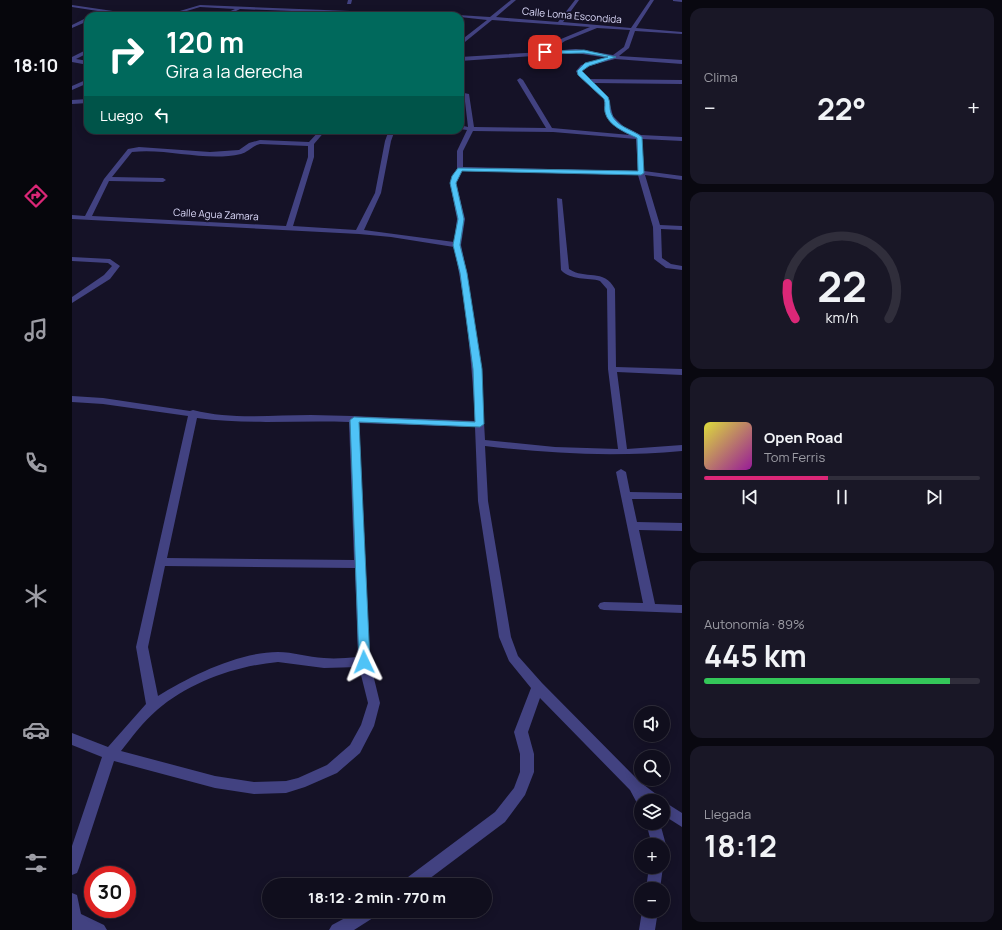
<!DOCTYPE html>
<html lang="es">
<meta charset="utf-8">
<style>
body{margin:0;font-family:Manrope,sans-serif;background:#191726;color:#f1f3f6;height:100vh;display:flex;flex-direction:column;font-size:15px;white-space:nowrap}
*{box-sizing:border-box;margin:0}
p{font-size:13px;color:#9c9ca4}
.icon{flex:none;width:22px;height:22px;fill:none;stroke:currentColor;stroke-width:2;stroke-linecap:round;stroke-linejoin:round}
.map{position:relative;flex:1;overflow:hidden}
.details{display:flex;flex-direction:column;gap:8px;padding:8px;background:#090810;width:320px}
.details>*{flex:none}
.banner{position:absolute;left:12px;top:12px;width:380px;height:122px;border-radius:12px;box-shadow:0 2px 10px #0003,0 0 0 1px #302e3b;background:#00695c;color:#fff;overflow:hidden}
.tools{position:absolute;left:562px;top:706px;display:grid;gap:8px}
.tools a{display:grid;place-items:center;width:36px;height:36px;border-radius:50%;background:#100e1d;box-shadow:0 2px 10px #0003,0 0 0 1px #302e3b;font-size:20px}
.speed{position:absolute;left:12px;top:866px;display:flex;gap:8px;font-size:20px;font-weight:700;text-align:center}
.speed>*{display:grid;place-content:center;width:52px;height:52px;border-radius:50%;background:#100e1d;box-shadow:0 2px 10px #0003,0 0 0 1px #302e3b;line-height:1}
.speed .limit{border:6px solid #d22;background:#fff;color:#111}
.pin{position:absolute;display:grid;place-items:center;width:34px;height:34px;color:#fff;margin:-17px;border-radius:8px;box-shadow:0 2px 6px #0006}
.me{position:absolute;width:44px;margin:-22px;rotate:358deg;stroke-linejoin:round;filter:drop-shadow(0 0 3px #0008)}
.turn{display:flex;align-items:center;gap:14px;height:84px;padding:0 16px;font-size:18px}
.turn .icon{width:52px;height:52px;stroke-width:2.5}
.turn b{display:block;font-size:28px;line-height:34px}
.then{display:flex;align-items:center;height:38px;padding:0 16px;background:#0003;gap:8px;font-size:15px}
.big{font-size:30px;font-weight:700;line-height:1.1}
.details .card{flex:1;display:flex;flex-direction:column;justify-content:center;gap:6px;min-width:0;padding:0 14px;border-radius:12px;background:#191726}
.details .dial{align-items:center;gap:0}
.dial svg{height:104px;overflow:visible;fill:none;stroke:#302e3b;stroke-width:7;stroke-linecap:round;text-anchor:middle}
.dial text{fill:#f1f3f6;stroke:none}
.song{display:flex;align-items:center;gap:12px}
.cover{width:48px;height:48px;border-radius:6px;background:linear-gradient(135deg,hsl(60 70% 55%),hsl(300 70% 35%))}
.played{height:4px;border-radius:2px;background:linear-gradient(90deg,#db2777 45%,#302e3b 45%)}
.keys{display:flex;justify-content:space-around;direction:ltr}
.heat{display:flex;justify-content:space-between;align-items:center;font-size:22px;direction:ltr}
.charge{height:6px;border-radius:3px;background:linear-gradient(90deg,#34c759 89%,#302e3b 0)}
.trip{position:absolute;left:190px;top:878px;width:230px;height:40px;border-radius:20px;background:#100e1d;box-shadow:0 2px 10px #0003,0 0 0 1px #302e3b;font-weight:700;line-height:40px;text-align:center}
main{display:flex;flex:1;min-height:0}
.menu{display:flex;flex-direction:column;width:72px;justify-content:space-around;align-items:center;background:#06060c;color:#9c9ca4}
.menu .icon{width:28px;height:28px}
.menu .active{color:#db2777}
.menu b{font-size:18px;color:#f1f3f6}
.map>svg:first-child{display:block}
.lines{fill:none;stroke-linecap:round;stroke-linejoin:round}
.minor{fill:#424281;fill-rule:evenodd}
.route{fill:#4fc3f7;stroke:#337fa1}
.labels{text-anchor:middle;stroke-width:4;stroke-linejoin:round;paint-order:stroke}
.far-street-label{font-size:10px;fill:#dedcfc;stroke:#151227}
</style>
<main>
<nav class="menu">
<b>18:10</b>
<svg class="icon active" aria-label="directions" viewBox="0 0 24 24"><path d="M12 3l9 9-9 9-9-9zM9 14v-3h6M13 9l2 2-2 2"/></svg>
<svg class="icon" aria-label="music" viewBox="0 0 24 24"><path d="M9 18V5l10-2v13"/><circle cx="6" cy="18" r="3"/><circle cx="16" cy="16" r="3"/></svg>
<svg class="icon" aria-label="phone" viewBox="0 0 24 24"><path d="M5 4h4l2 5-3 2q2 4 5 5l2-3 5 2v4C11 20 4 13 5 4z"/></svg>
<svg class="icon" aria-label="climate" viewBox="0 0 24 24"><path d="M12 3v18M4 7l16 10M4 17L20 7"/></svg>
<svg class="icon" aria-label="car" viewBox="0 0 24 24"><path d="M5 17H2v-5l4-1 3-4h7l3 4 3 1v5h-3M9 17h6M6 11h13"/><circle cx="7" cy="17" r="2"/><circle cx="17" cy="17" r="2"/></svg>
<svg class="icon" aria-label="filters" viewBox="0 0 24 24"><path d="M4 7h16M4 17h16"/><circle cx="9" cy="7" r="2"/><circle cx="15" cy="17" r="2"/></svg>
</nav>
<div class="map">
<svg width="610" height="930" viewBox="0 0 610 930">
<rect width="100%" height="100%" fill="#151227"/>
<g class="lines">
<path class="minor" d="M 276,0 L 280,0 L 279,4 L 275,4 Z
M 439,0 L 444,0 L 424,17 L 486,22 L 503,0 L 507,0 L 491,22 L 559,28 L 578,0 L 582,0 L 564,28 L 610,32 L 610,34 L 563,31 L 557,48 L 547,56 L 610,60 L 610,64 L 543,59 L 513,67 L 510,71 L 517,79 L 610,80 L 610,84 L 521,83 L 536,97 L 541,116 L 551,126 L 569,135 L 610,137 L 610,141 L 570,139 L 572,171 L 610,176 L 610,180 L 573,175 L 588,225 L 610,226 L 610,230 L 589,229 L 590,258 L 599,264 L 610,266 L 610,270 L 594,268 L 582,259 L 581,227 L 566,175 L 390,171 L 384,183 L 393,219 L 389,245 L 395,273 L 409,369 L 413,440 L 483,447 L 546,449 L 536,369 L 535,289 L 528,281 C 516,277 499,281 489,270 L 485,198 L 490,199 L 497,269 C 513,280 532,268 543,289 L 544,367 L 610,369 L 610,375 L 545,372 L 555,449 L 610,445 L 610,451 C 544,457 479,454 413,446 L 416,501 L 439,637 L 446,656 L 470,683 L 568,782 L 588,797 L 590,801 L 569,801 L 569,806 L 566,805 L 558,790 L 468,698 L 456,732 L 462,754 L 462,772 L 453,795 L 433,822 L 349,885 L 330,885 L 332,880 L 423,812 L 442,788 L 448,772 L 448,754 L 442,732 L 459,688 L 437,661 L 427,637 L 406,501 L 403,427 L 287,423 L 298,662 L 308,703 L 302,726 L 288,753 L 265,773 L 233,787 L 214,793 L 182,794 L 143,788 L 42,761 L 7,868 L 5,873 L 0,875 L 0,846 L 30,757 L 0,745 L 0,733 L 36,747 L 74,704 L 64,647 L 116,416 L 31,404 L 0,402 L 0,396 L 31,398 L 118,411 L 121,410 C 160,420 199,415 239,415 C 293,416 348,419 403,421 C 400,362 394,304 382,247 L 319,237 L 287,234 L 0,219 L 0,215 L 13,216 L 32,179 L 56,149 L 67,147 L 138,152 L 167,150 L 177,143 L 188,140 L 237,142 L 248,130 L 254,130 L 242,144 L 242,157 L 221,226 L 284,230 L 303,193 L 313,141 L 317,130 L 323,130 L 319,141 L 309,193 L 292,230 L 382,242 L 385,219 L 378,183 L 385,169 L 385,151 L 395,130 L 388,129 L 388,125 L 396,127 L 392,93 L 397,94 L 402,127 L 474,128 L 445,80 L 448,78 L 451,80 L 480,128 L 558,135 C 548,130 536,123 533,111 C 532,107 533,103 532,99 L 506,75 L 504,71 L 509,65 L 536,58 L 504,53 L 388,61 L 388,57 L 471,52 L 489,39 L 518,27 L 420,20 L 388,46 L 388,41 L 415,20 L 388,17 L 386,15 L 418,17 ZM 525,28 L 558,30 L 552,47 L 541,55 L 504,49 L 478,51 L 493,41 ZM 401,131 L 481,132 L 564,139 L 566,171 L 391,167 L 391,151 ZM 188,144 L 236,146 L 236,157 L 214,226 L 20,216 L 37,181 L 91,182 L 94,180 L 91,178 L 40,177 L 60,152 C 96,148 133,162 169,154 C 176,152 180,146 188,144 ZM 125,418 C 175,425 226,420 277,422 L 282,560 L 95,558 ZM 93,566 L 283,568 L 286,657 C 274,658 263,659 252,658 C 236,657 221,652 206,652 C 167,652 118,676 86,696 L 76,647 ZM 206,662 L 252,668 L 287,667 L 296,703 L 289,725 L 278,745 L 255,765 L 226,778 L 214,781 L 182,782 L 143,776 L 49,751 C 60,737 71,722 85,710 C 118,682 163,666 206,662 Z
M 601,0 L 610,0 L 610,2 L 601,1 Z
M 0,5 L 68,15 L 70,16 L 58,16 L 0,7 Z
M 128,5 L 380,15 L 382,16 L 344,16 L 168,9 L 154,16 L 148,16 L 163,9 L 128,7 L 98,16 L 91,16 Z
M 14,18 L 16,18 L 16,21 L 0,28 L 0,25 Z
M 16,49 L 16,53 L 4,59 L 16,61 L 16,65 L 0,62 L 0,57 Z
M 16,79 L 16,83 L 0,90 L 0,86 Z
M 16,99 L 16,103 L 0,104 L 0,100 Z
M 0,257 L 38,259 L 48,266 L 38,279 L 0,303 L 0,297 L 32,275 L 40,266 L 36,263 L 0,261 Z
M 549,469 L 554,472 L 558,492 L 610,493 L 610,499 L 560,499 L 565,522 L 610,523 L 610,531 L 567,530 L 583,604 L 610,605 L 610,613 L 532,610 L 528,609 L 526,606 L 528,603 L 532,602 L 571,603 L 544,472 Z
M 590,801 L 591,801 L 610,813 L 610,827 L 591,815 Z
M 574,823 L 588,823 L 594,845 L 592,850 L 591,845 L 580,845 Z
M 591,866 L 591,867 L 588,889 L 574,889 L 577,867 Z
M 0,893 L 5,895 L 9,914 L 32,925 L 35,930 L 0,930 Z
M 286,911 L 307,911 L 304,916 L 282,930 L 257,930 L 260,925 Z
M 570,911 L 586,911 L 583,930 L 567,930 Z"/>
</g>
<path class="route" d="M 512,50 L 544,57 L 517,66 L 510,71 L 536,97 C 539,103 537,108 539,113 C 544,127 560,129 570,137 L 572,173 L 569,175 L 390,171 L 384,183 L 392,219 L 388,245 L 395,273 L 410,369 L 412,424 L 408,427 L 287,422 L 298,662 L 296,665 L 292,667 L 289,665 L 287,662 L 278,420 L 282,417 L 403,422 L 401,369 L 388,273 L 381,245 L 386,219 L 378,183 L 380,176 L 386,168 L 566,171 L 565,138 C 553,132 536,126 533,112 C 532,107 534,104 532,99 L 506,75 L 505,71 L 513,63 L 536,57 L 512,53 L 473,54 L 471,52 L 473,51 Z"/>
<g class="labels">
<g class="far-street-label">
<text transform="translate(500 15) rotate(5)" y="4">Calle Loma Escondida</text>
<text transform="translate(144 214) rotate(3)" y="4">Calle Agua Zamara</text>
</g>
</g>
</svg>
<div class="tools">
<a><svg class="icon" aria-label="sound" viewBox="0 0 24 24"><path d="M4 9h4l5-4v14l-5-4H4zM17 9q2 3 0 6"/></svg></a>
<a><svg class="icon" aria-label="search" viewBox="0 0 24 24"><circle cx="10" cy="10" r="6"/><path d="M15 15l6 6"/></svg></a>
<a><svg class="icon" aria-label="layers" viewBox="0 0 24 24"><path d="M12 4l9 5-9 5-9-5zM3 14l9 5 9-5"/></svg></a>
<a>+</a>
<a>−</a>
</div>
<div class="speed"><div class="limit">30</div></div>
<div class="pin" style="left:473px;top:52px;background:#d93025"><svg class="icon" aria-label="arrive" viewBox="0 0 24 24"><path d="M6 21V4h12l-3 4 3 4H6"/></svg></div>
<svg class="me" style="left:292px;top:662px" viewBox="-20 -20 40 40"><path d="M0-17L14 15 0 8-14 15z" fill="#4fc3f7" stroke="#fff" stroke-width="4"/></svg>
<div class="trip">18:12 · 2 min · 770 m</div>
<div class="banner">
<div class="turn"><svg class="icon" aria-label="right" viewBox="0 0 24 24"><path d="M7 20v-9h11M14 6l5 5-5 5"/></svg><div><b>120 m</b>Gira a la derecha</div></div>
<div class="then">Luego<svg class="icon" aria-label="left" viewBox="0 0 24 24"><path d="M17 20v-9H6M10 6l-5 5 5 5"/></svg></div>
</div>
</div>
<section class="details">
<div class="card"><p>Clima</p>
<div class="heat"><a>−</a><b class="big">22°</b><a>+</a></div>
</div>
<div class="card dial"><svg viewBox="0 0 100 80">
<path d="M14 69A42 42 0 1 1 86 69"/>
<path d="M14 69A42 42 0 0 1 8 42" stroke="#db2777"/>
<text x="50" y="56" font-size="32" font-weight="700">22</text>
<text x="50" y="72" font-size="11">km/h</text>
</svg></div>
<div class="card">
<div class="song"><i class="cover"></i><div><b>Open Road</b><p>Tom Ferris</p></div></div>
<div class="played"></div>
<div class="keys"><svg class="icon" aria-label="previous" viewBox="0 0 24 24"><path d="M18 5L8 12l10 7zM5 5v14"/></svg><svg class="icon" aria-label="pause" viewBox="0 0 24 24"><path d="M8 5v14M16 5v14"/></svg><svg class="icon" aria-label="next" viewBox="0 0 24 24"><path d="M6 5l10 7-10 7zM19 5v14"/></svg></div>
</div>
<div class="card"><p>Autonomía · 89%</p><b class="big">445 km</b><div class="charge"></div></div>
<div class="card"><p>Llegada</p><b class="big">18:12</b></div>
</section>
</main>
